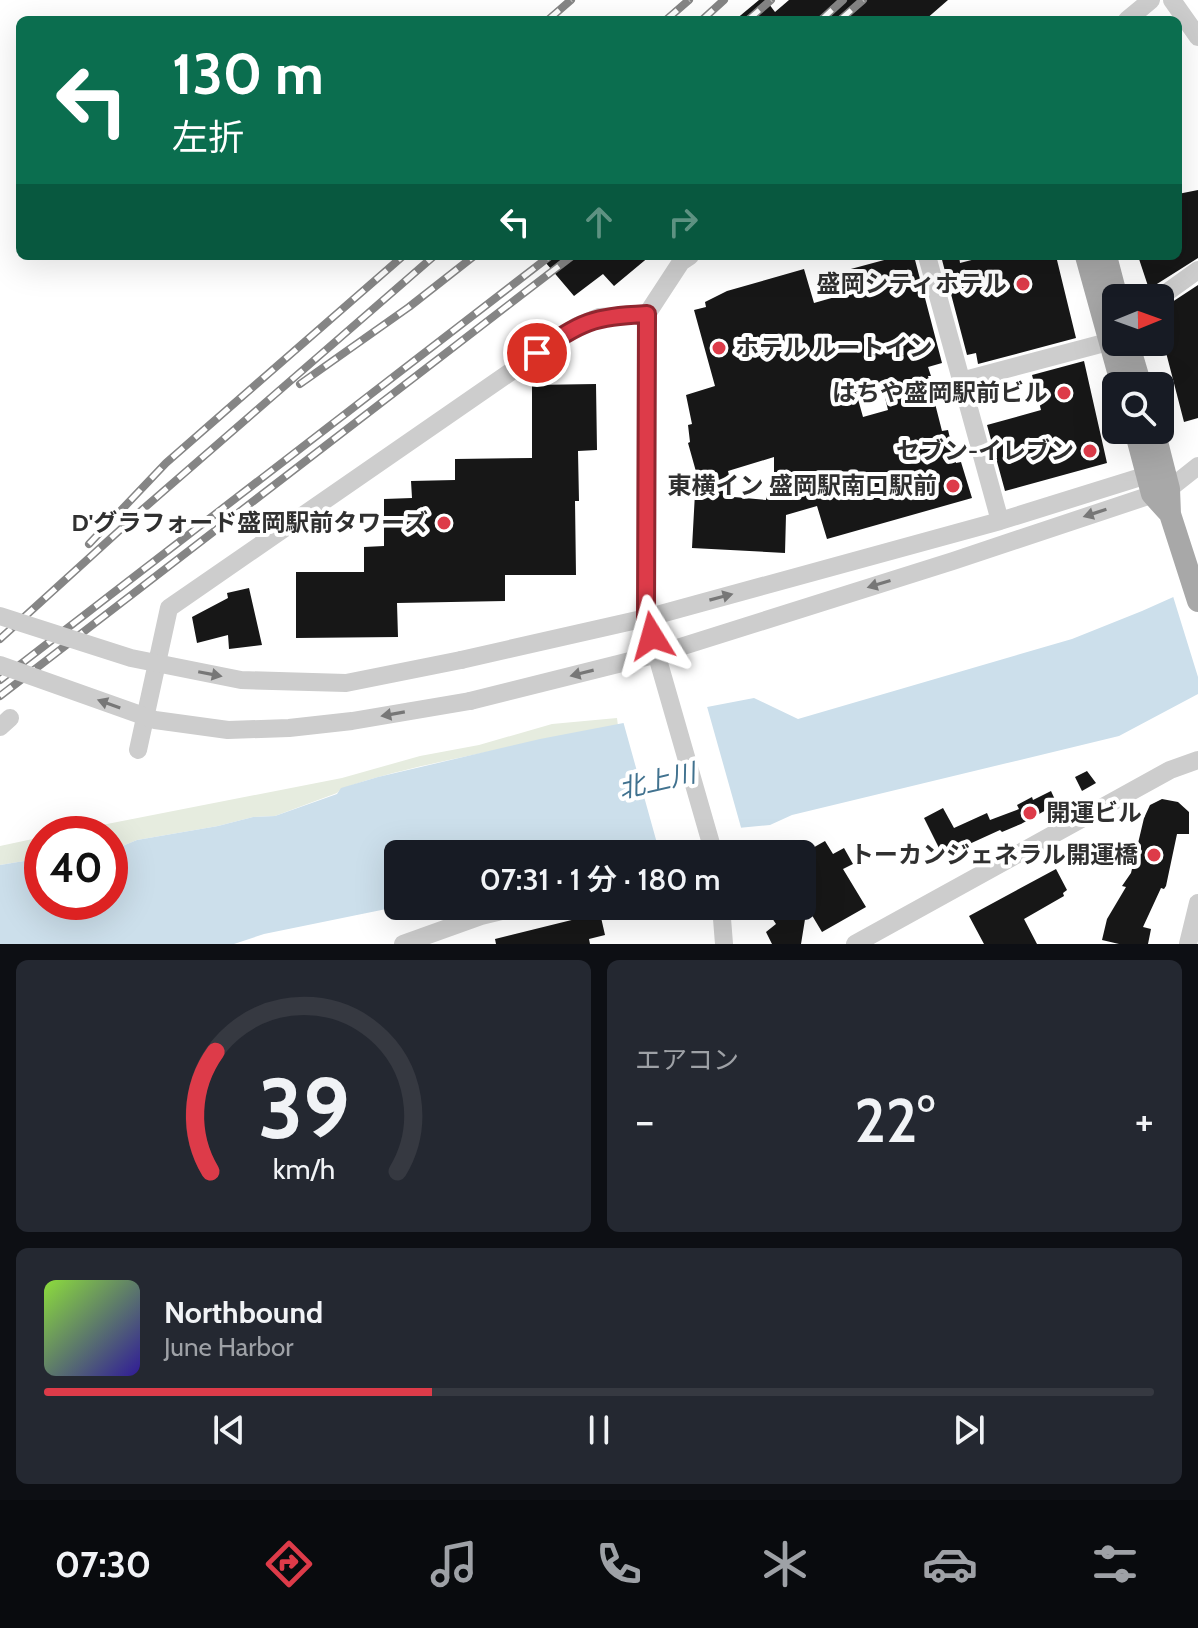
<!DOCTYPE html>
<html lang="ja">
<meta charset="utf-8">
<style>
body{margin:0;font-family:Cabin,"Noto Sans JP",sans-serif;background:#242831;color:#f1f3f6;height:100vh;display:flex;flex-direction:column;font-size:30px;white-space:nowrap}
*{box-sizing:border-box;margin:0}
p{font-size:26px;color:#9ea1a6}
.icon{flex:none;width:44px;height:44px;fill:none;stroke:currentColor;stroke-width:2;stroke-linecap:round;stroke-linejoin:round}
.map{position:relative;height:944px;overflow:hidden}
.sheet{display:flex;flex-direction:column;gap:16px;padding:16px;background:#0d0f14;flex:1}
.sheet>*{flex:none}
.top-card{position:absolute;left:16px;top:16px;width:1166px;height:244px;border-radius:12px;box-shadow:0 8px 32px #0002;background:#0b6e4f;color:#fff;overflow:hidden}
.needle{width:52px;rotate:89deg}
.buttons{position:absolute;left:1102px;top:284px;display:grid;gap:16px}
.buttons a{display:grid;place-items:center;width:72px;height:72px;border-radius:12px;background:#171b24;box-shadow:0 8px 32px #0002;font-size:40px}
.speed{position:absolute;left:24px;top:816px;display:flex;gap:16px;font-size:40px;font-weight:700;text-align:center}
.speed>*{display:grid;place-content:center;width:104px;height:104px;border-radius:50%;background:#171b24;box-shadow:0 8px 32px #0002;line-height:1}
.speed .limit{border:12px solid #d22;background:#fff;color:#111}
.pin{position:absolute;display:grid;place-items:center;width:68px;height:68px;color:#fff;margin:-34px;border:4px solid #fff;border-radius:50%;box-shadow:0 2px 8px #0007}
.me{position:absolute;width:88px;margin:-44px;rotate:352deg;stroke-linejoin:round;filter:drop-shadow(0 0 6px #0008)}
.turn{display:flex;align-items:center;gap:28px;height:168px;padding:0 24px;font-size:36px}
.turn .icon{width:104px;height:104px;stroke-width:2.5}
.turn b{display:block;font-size:56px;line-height:68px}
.lanes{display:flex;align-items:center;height:76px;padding:0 24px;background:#0003;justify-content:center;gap:40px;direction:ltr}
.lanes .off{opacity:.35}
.big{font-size:60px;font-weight:600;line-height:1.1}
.sheet .card{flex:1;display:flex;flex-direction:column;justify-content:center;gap:12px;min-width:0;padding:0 28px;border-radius:12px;background:#242831}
.sheet .dial{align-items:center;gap:0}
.dial svg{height:208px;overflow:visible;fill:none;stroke:#363941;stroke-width:7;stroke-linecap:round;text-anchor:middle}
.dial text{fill:#f1f3f6;stroke:none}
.song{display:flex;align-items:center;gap:24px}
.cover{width:96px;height:96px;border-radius:12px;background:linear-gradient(135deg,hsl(90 70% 55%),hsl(250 70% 35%))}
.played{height:8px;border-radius:4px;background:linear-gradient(90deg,#dd3b49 35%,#363941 35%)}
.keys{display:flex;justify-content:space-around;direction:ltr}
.heat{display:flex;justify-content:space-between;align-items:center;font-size:44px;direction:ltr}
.sheet .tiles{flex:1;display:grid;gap:16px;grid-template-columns:1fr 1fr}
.card:last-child{grid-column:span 2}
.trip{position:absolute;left:384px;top:840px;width:432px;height:80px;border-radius:12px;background:#171b24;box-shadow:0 8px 32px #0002;font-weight:600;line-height:80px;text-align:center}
.tab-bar{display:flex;height:128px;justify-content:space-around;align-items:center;background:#090b0e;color:#9ea1a6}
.tab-bar .icon{width:56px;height:56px}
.tab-bar .selected{color:#dd3b49}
.tab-bar b{font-size:36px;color:#f1f3f6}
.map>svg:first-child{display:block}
.green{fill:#e6ecdf}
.water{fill:#ccdfeb}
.pier{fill:#fff}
.building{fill:#171717;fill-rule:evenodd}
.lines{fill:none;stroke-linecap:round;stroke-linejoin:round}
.minor{stroke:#cdcdcd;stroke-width:18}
.major{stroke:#a8a8a8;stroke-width:22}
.rail-casing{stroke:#858585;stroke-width:8}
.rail{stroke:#fff;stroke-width:5;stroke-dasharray:15;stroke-linecap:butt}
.minor-bridge{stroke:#cdcdcd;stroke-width:18}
.oneway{fill:#777}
.route-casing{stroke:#90262f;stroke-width:20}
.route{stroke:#dd3b49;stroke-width:14}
.poi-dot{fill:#dd3b49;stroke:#fff;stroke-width:3}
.labels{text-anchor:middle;stroke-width:8;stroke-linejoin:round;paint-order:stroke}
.poi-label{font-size:24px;font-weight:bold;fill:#303030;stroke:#fff;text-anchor:end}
.water-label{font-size:26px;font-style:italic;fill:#41728f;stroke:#fff}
</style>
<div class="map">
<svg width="1198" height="944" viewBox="0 0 1198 944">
<rect width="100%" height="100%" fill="#fff"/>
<path class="green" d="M 617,718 L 618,726 C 579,734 352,775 337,793 L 275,816 L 253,817 L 218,826 L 137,840 L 110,851 L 110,834 L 56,834 L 342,778 L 420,756 L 479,745 L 552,724 Z
M 42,837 L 42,858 L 0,865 L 0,846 Z"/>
<path class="water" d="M 1198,586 L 1198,694 L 1119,736 L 792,815 L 770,825 L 738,828 L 651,854 L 398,854 L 398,906 L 401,906 L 264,934 L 234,944 L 0,944 L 0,865 L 42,858 L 42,902 L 110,902 L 110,851 L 137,840 L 218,826 L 253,817 L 275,816 L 337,794 L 341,788 L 378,777 L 540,739 L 754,698 L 798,719 L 1072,639 L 1142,611 Z"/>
<path class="pier" d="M 1198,582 L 1198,677 L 1172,593 Z
M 706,703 L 742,831 L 660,854 L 623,721 Z"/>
<path class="building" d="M 759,0 L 766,0 L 775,12 L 789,0 L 948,0 L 925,20 L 735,20 Z
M 1198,190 L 1198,258 L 1149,289 L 1138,256 L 1178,256 L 1178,194 Z
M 540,256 L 650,256 L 614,286 L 603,274 L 574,296 Z
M 899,256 L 914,256 L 942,363 L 928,367 L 931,376 L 928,376 L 942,431 L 948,430 L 956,463 L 961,462 L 972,498 L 827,539 L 817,506 L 786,515 L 785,553 L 692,548 L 695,493 L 702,493 L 688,443 L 690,442 L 688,425 L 692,424 L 686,395 L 715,386 L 694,310 L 706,307 L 705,302 L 727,291 L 804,269 L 814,303 L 842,295 L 836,273 ZM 882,385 L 888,410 L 863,417 L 856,392 ZM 774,457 L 774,496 L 766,496 L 766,500 L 734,497 L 728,471 Z
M 941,256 L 959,256 L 960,263 L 987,256 L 1056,256 L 1076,338 L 978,364 L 976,353 L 967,355 Z
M 1198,285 L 1198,418 L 1184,422 L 1162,337 L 1164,336 L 1160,310 Z
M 1084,361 L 1107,463 L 1005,491 L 987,425 L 1041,410 L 1032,375 Z
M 596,384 L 597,450 L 578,451 L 579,501 L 575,501 L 576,575 L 505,575 L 505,601 L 397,603 L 398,637 L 296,638 L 296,572 L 364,572 L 364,547 L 384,546 L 384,499 L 412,498 L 411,481 L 455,480 L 455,459 L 532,458 L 532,385 Z
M 249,588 L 262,645 L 229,649 L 228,635 L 197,643 L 192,617 L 228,598 L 227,593 Z
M 1087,771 L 1096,783 L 1082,791 L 1075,777 Z
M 1051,791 L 1057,804 L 1021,824 L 1002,832 L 1000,830 L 943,856 L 924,818 L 943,808 L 954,828 L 987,813 L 990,820 L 1019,809 L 1017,805 L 1032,797 L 1033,800 Z
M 1162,799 L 1178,802 L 1189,812 L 1189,834 L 1177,834 L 1166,886 L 1164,889 L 1161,888 L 1143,927 L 1151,929 L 1148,944 L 1119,944 L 1102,940 L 1107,919 L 1126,887 L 1122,886 L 1131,873 L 1144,818 L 1150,805 Z
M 825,841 L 833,854 L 844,848 L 853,864 L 843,869 L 866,907 L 822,932 L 807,907 L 801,944 L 772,944 L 766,932 L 776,924 L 764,906 L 807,906 L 802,898 L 802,854 Z
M 1056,869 L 1067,890 L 1063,893 L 1064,896 L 1024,919 L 1037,944 L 984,944 L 969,916 Z
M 600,913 L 605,935 L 589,939 L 590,944 L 496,944 L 495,939 Z"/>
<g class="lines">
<path class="minor" d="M 1172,0 L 1198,37
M 1127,20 L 1151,0
M 690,256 L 681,262 L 647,314 L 646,618 L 714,854
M 927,256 L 1000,521
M 1159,298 L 1198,270
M 961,381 L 1108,342
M 461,660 L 646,618 L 1000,521 L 1157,472
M 470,701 L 658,654 L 953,561 L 1169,489 L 1198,466
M 0,727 L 10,718
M 138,750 L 169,608 L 577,326 L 599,317 L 647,314
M 721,906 L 724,944
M 403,944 L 481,916 L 522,906
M 855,944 L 1170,770 L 1198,760
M 1188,944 L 1198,903"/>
<path class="major" d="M 1086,256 L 1122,386
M 1106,256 L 1117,298
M 1128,342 L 1141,386
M 1135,430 L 1152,494 L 1170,514
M 1154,430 L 1169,489 L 1170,514 L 1198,601"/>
<g class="rail-casing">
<path id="rail" d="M 548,20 L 571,0
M 666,20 L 689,0
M 702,20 L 724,0
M 748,20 L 771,0
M 821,20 L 843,0
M 840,20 L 863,0
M 300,384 L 409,307 L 474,256
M 89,544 L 166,463 L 403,256
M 0,639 L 143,509 L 434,256
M 0,680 L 550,256
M 0,696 L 572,256"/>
</g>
<use href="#rail" class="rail"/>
<path class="minor-bridge" d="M 0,616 L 131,658 L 241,680 L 346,683 L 461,660
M 0,665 L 155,720 L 228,730 L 289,728 L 352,721 L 470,701"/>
</g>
<defs><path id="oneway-solid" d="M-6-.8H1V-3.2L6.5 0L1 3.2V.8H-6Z" transform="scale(2)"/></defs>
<g class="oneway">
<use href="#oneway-solid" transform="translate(1095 513) rotate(162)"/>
<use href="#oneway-solid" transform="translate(879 584) rotate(163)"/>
<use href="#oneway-solid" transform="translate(721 597) rotate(-15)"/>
<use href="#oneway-solid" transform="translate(582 673) rotate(166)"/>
<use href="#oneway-solid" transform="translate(210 674) rotate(11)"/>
<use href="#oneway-solid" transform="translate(109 704) rotate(-160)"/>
<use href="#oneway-solid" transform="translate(393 714) rotate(170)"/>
</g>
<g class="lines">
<g class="route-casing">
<path id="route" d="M 537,353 C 583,321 591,317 647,314 L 646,618 L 652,636"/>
</g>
<use href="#route" class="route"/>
</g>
<g class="poi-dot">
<circle cx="1023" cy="284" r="8"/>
<circle cx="719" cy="348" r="8"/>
<circle cx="1064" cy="393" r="8"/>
<circle cx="1090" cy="451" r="8"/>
<circle cx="953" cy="486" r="8"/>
<circle cx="444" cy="523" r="8"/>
<circle cx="1030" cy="813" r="8"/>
<circle cx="1154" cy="855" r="8"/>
</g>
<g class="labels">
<g class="poi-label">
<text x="1007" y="292">盛岡シティホテル</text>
<text x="735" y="356" text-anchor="start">ホテル ルートイン</text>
<text x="1048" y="401">はちや盛岡駅前ビル</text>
<text x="1074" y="459">セブン-イレブン</text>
<text x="937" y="494">東横イン 盛岡駅南口駅前</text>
<text x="428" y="531">D'グラフォード盛岡駅前タワーズ</text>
<text x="1046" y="821" text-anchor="start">開運ビル</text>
<text x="1138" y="863">トーカンジェネラル開運橋</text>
</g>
<g class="water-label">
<text transform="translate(657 781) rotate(-13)" y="9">北上川</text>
</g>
</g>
</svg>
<div class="buttons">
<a><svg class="needle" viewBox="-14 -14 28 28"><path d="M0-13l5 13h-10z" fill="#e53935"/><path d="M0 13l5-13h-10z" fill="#9ea1a6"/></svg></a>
<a><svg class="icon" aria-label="search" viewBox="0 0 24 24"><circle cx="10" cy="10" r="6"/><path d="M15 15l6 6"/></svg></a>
</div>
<div class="speed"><div class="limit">40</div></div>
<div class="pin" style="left:537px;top:353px;background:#d93025"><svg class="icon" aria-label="arrive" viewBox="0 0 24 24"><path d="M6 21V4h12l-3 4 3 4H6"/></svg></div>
<svg class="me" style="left:652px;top:636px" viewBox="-20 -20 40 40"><path d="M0-17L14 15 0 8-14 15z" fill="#dd3b49" stroke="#fff" stroke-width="4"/></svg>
<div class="trip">07:31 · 1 分 · 180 m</div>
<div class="top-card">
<div class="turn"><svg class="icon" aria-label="left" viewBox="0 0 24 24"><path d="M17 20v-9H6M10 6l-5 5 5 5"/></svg><div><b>130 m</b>左折</div></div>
<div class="lanes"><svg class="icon" aria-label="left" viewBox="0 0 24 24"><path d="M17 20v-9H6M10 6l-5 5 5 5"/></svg><svg class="icon off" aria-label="ahead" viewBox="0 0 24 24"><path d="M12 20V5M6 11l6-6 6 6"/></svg><svg class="icon off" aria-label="right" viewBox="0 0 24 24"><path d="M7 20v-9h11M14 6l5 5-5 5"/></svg></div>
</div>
</div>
<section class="sheet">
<div class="tiles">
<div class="card dial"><svg viewBox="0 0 100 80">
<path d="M14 69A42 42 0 1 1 86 69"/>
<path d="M14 69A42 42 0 0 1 16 23" stroke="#dd3b49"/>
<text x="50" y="56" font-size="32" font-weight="700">39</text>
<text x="50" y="72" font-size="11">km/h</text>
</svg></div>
<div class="card"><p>エアコン</p>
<div class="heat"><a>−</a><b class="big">22°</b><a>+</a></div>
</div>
<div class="card">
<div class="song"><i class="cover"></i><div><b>Northbound</b><p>June Harbor</p></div></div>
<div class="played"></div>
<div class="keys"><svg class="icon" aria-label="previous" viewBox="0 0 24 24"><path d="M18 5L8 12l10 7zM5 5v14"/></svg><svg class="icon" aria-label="pause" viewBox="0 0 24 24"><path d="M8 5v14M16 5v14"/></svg><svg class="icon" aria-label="next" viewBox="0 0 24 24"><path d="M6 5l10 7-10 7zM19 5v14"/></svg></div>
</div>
</div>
</section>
<nav class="tab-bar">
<b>07:30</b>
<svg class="icon selected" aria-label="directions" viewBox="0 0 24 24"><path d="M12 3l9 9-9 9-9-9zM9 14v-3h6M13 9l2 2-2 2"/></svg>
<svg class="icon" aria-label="music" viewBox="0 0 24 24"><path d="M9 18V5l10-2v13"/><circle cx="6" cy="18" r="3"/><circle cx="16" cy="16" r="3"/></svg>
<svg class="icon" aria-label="phone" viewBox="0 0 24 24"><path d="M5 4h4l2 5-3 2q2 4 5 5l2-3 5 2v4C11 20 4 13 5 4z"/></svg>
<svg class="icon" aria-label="climate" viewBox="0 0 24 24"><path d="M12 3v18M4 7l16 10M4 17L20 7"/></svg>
<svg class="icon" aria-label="car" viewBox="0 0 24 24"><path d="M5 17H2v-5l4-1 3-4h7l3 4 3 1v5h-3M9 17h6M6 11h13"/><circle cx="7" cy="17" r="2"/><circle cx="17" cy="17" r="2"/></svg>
<svg class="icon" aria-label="filters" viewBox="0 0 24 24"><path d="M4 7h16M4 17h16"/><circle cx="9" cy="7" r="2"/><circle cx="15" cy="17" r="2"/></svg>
</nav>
